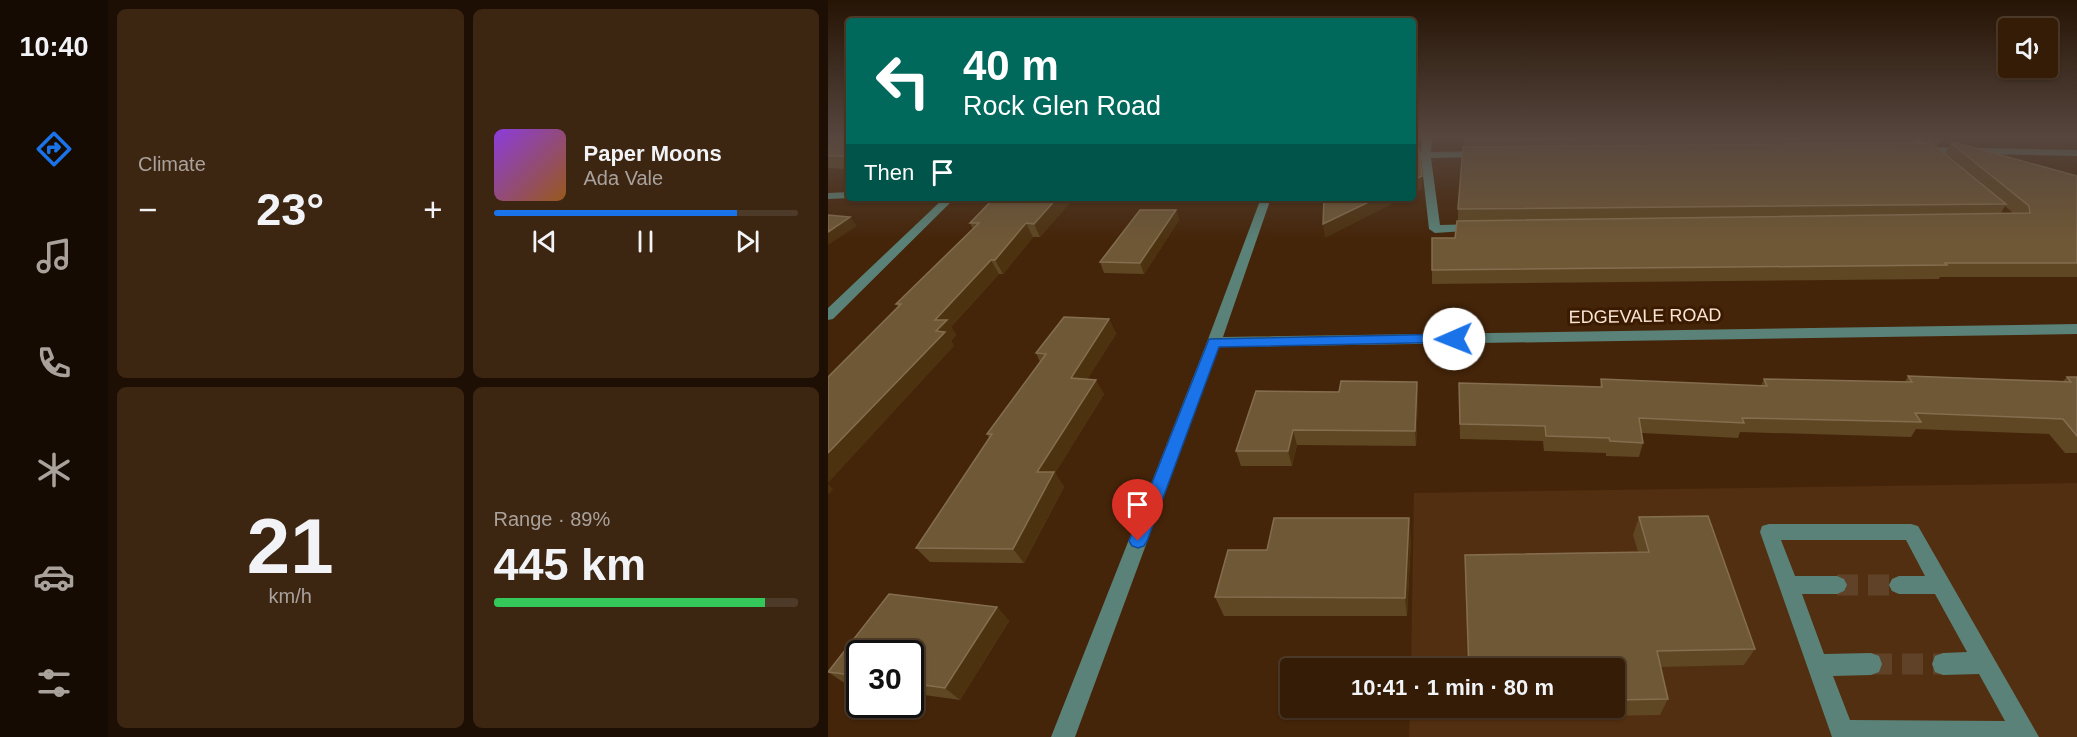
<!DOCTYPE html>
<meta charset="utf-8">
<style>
body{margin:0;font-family:Arial,sans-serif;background:#3c2511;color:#f1f3f6;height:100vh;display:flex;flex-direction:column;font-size:22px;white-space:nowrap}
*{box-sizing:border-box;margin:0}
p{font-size:20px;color:#a9a19b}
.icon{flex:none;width:33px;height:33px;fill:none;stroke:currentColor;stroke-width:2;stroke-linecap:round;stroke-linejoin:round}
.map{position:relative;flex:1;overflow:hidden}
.side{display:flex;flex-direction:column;gap:9px;padding:9px;background:#1d0f04;width:720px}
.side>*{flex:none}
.banner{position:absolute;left:18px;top:18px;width:570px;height:183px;border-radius:6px;box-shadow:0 2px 4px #0004,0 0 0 2px #4e3a28;background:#00695c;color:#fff;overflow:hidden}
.buttons{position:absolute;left:1170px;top:18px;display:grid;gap:12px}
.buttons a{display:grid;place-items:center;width:60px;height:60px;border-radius:6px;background:#341c07;box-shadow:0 2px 4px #0004,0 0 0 2px #4e3a28;font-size:30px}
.speed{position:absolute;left:18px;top:640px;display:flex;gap:12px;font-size:30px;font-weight:700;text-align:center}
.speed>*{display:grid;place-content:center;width:78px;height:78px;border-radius:50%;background:#341c07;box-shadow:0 2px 4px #0004,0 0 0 2px #4e3a28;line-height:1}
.speed .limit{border:3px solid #111;border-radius:9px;background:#fff;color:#111}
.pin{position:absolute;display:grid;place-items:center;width:51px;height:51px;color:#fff;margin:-62px -26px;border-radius:50% 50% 50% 0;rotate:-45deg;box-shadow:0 0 6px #0007}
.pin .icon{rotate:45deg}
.me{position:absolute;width:66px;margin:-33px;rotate:269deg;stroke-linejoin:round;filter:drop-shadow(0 0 4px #0008)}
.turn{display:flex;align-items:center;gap:21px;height:126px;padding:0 18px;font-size:27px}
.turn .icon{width:78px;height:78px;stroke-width:2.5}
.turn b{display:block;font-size:42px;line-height:51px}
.then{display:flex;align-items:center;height:57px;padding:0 18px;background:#0003;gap:12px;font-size:22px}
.big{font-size:45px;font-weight:800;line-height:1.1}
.side .tile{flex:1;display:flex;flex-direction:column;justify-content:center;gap:9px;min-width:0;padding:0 21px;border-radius:9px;background:#3c2511}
.side .dial{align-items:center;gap:0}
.dial b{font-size:78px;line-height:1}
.song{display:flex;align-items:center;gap:18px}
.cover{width:72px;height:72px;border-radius:9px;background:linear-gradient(135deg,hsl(270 70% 55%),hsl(30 70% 35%))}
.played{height:6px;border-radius:3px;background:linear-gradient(90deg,#1a73e8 80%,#4e3a28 80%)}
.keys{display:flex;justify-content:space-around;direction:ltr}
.heat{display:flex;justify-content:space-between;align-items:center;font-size:33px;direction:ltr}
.charge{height:9px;border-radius:4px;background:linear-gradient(90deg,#34c759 89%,#4e3a28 0)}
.side .tiles{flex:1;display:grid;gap:9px;grid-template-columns:repeat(2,1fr)}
.trip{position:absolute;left:452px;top:658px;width:345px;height:60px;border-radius:6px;background:#341c07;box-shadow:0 2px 4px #0004,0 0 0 2px #4e3a28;font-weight:800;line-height:60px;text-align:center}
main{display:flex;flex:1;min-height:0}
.tab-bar{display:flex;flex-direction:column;width:108px;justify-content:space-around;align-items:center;background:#150b03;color:#a9a19b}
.tab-bar .icon{width:42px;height:42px}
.tab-bar .on{color:#1a73e8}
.tab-bar b{font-size:27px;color:#f1f3f6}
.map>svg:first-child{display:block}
.built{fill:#522f10}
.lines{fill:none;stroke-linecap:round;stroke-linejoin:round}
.minor-tunnel{stroke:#604228;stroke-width:21;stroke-dasharray:21 10;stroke-linecap:butt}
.minor{fill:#5a8278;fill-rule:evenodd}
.wall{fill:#5e4722;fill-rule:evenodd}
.shaded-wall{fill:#4d3210}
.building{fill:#6f5836;stroke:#846e4f;stroke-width:1.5}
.route{fill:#1a73e8;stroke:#114b97;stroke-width:1.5}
.labels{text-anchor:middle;stroke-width:6;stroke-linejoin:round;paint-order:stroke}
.street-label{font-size:18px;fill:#fae4d5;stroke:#3a1b00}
</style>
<main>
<nav class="tab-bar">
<b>10:40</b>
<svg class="icon on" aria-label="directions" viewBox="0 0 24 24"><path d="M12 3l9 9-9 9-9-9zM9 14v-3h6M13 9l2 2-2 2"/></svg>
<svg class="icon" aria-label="music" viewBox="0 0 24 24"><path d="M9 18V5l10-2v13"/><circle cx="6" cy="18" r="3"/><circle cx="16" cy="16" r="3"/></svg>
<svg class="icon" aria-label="phone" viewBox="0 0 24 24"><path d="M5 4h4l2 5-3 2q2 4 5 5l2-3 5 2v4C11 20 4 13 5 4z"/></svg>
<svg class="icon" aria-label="climate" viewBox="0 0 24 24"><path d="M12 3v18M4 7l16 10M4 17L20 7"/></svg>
<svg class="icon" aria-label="car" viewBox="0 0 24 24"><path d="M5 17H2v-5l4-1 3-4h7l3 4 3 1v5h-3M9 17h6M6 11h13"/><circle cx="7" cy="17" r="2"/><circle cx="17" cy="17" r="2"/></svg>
<svg class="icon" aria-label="filters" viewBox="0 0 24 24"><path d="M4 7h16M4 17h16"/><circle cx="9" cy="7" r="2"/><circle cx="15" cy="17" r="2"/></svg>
</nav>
<section class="side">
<div class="tiles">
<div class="tile"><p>Climate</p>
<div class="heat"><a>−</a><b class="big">23°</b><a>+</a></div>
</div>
<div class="tile">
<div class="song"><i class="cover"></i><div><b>Paper Moons</b><p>Ada Vale</p></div></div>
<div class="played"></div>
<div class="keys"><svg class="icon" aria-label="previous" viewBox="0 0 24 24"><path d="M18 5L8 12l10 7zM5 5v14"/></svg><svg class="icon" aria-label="pause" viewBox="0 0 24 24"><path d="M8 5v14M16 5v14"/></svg><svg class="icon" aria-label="next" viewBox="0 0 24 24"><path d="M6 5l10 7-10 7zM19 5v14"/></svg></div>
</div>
<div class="tile dial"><b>21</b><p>km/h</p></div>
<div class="tile"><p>Range · 89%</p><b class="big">445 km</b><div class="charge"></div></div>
</div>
</section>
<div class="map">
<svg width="1249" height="737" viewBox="0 0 1249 737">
<rect width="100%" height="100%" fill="#452509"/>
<path class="built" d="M 1249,483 L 1249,737 L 581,737 L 582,708 L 786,708 L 786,669 L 583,669 L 586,493 Z"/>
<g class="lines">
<path class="minor-tunnel" d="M 1009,585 L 1071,585
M 1043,664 L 1115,664"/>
<path class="minor" d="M 594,138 L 604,138 L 603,152 L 655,151 L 660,154 L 655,157 L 603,158 L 612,225 L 647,224 L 651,226 L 651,230 L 607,233 L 601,229 L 593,158 L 585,158 L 585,152 L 593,152 Z
M 1081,138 L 1092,138 L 1103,147 L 1249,150 L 1249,156 L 1111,153 L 1111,157 L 1103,157 L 1093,152 L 1092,148 Z
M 21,192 L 22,198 L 0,199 L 0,193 Z
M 116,198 L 127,198 L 5,319 L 0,320 L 0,308 Z
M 433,198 L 443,198 L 395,337 L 1249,324 L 1249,334 L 391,347 L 247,737 L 223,737 L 379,342 Z
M 941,524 L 1083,524 L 1090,526 L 1211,737 L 1004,737 L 932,532 L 934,526 ZM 953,540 L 1078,540 L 1097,576 L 1071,576 L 1064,579 L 1061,585 L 1064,591 L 1071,594 L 1107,594 L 1139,652 L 1115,653 L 1107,656 L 1104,664 L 1107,672 L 1115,675 L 1151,674 L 1177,721 L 1022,720 L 1005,676 L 1043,675 L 1051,672 L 1054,664 L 1051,656 L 1043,653 L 996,654 L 974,594 L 1009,594 L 1016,591 L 1019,585 L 1016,579 L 1009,576 L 967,576 Z"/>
</g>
<path class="wall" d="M 0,138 L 21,138 L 21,169 L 0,168 Z
M 636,138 L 1089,138 L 1086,143 L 1101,143 L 1095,138 L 1117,138 L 1110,145 L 1106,145 L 1117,154 L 1123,143 L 1249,176 L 1249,277 L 1112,277 L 1111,279 L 604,284 L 604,270 L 627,238 L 630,221 L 630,209 ZM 1177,206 L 1185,213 L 1173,213 Z
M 246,198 L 212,237 L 205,237 L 175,274 L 171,274 L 123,327 L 128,335 L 123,341 L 126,346 L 70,307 L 68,304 L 145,229 L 142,223 Z
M 348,210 L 351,220 L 316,274 L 276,273 L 272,262 Z
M 281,319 L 288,334 L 259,379 L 276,394 L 227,473 L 236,487 L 196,563 L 102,562 L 88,548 L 161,438 L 159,434 L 212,362 L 208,353 Z
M 1080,376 L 1235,381 L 1239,377 L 1249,377 L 1249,453 L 1237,453 L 1221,434 L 1088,429 L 1083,437 L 912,432 L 910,438 L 814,433 L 815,443 L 811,457 L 778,456 L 778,453 L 716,451 L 715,441 L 632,439 L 631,383 L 772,387 L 773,379 L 933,386 L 936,379 L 1077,382 Z
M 589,382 L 590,397 L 588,446 L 469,445 L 464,466 L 413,466 L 408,451 L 511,392 Z
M 811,517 L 927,649 L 916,665 L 833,667 L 840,699 L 832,715 L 642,718 L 641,708 L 786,708 L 786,669 L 640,669 L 637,573 L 637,555 L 810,552 L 805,535 Z
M 583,538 L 579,616 L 396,616 L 387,597 L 439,550 Z
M 61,594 L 169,607 L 181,621 L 132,700 L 82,693 L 82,654 L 32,654 L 32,686 L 18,684 L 0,672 Z"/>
<path class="shaded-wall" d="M 594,176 L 594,189 L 585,194 L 585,180 Z
M 229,198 L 246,198 L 212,237 L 206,224 Z
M 549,198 L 576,198 L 497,238 L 495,224 Z
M 348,210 L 351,220 L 316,274 L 312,263 Z
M 22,217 L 29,226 L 0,245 L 0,232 Z
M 198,223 L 205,237 L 175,274 L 167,260 Z
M 163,260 L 171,274 L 123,327 L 128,335 L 123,341 L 126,346 L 0,483 L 0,453 L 108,331 L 107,320 Z
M 281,319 L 288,334 L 251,393 L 243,378 Z
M 268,380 L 276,394 L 227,473 L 236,487 L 196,563 L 185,549 L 209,472 Z
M 589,382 L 590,397 L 588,446 L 587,431 Z
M 465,430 L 469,445 L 464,466 L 460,451 Z
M 0,484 L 5,489 L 0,495 Z
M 581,518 L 583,538 L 579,616 L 577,598 Z
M 169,607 L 181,621 L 132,700 L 117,688 Z"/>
<path class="building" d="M 0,138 L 21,138 L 21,156 L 0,156 Z
M 636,138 L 814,138 L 636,140 Z
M 1103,143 L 1178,204 L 630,209 L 635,147 Z
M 1123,143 L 1129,143 L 1249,176 L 1249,263 L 1117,263 L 1119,265 L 604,270 L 604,238 L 627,238 L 629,221 L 1202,213 L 1201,206 Z
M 591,148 L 594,176 L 585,180 L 585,150 Z
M 166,198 L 229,198 L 206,224 L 198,223 L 167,260 L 163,260 L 107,320 L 119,320 L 108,331 L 117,332 L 0,453 L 0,377 L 73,304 L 68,304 L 151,223 L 142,223 Z
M 496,198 L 549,198 L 495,224 Z
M 312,210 L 348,210 L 312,263 L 272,262 Z
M 0,215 L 22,217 L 0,232 Z
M 236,317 L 281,319 L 243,378 L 268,380 L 209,472 L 226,472 L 185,549 L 88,548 L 164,434 L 159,434 L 218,354 L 208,353 Z
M 1080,376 L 1243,382 L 1239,377 L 1249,377 L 1249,436 L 1235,419 L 1087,413 L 1093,422 L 914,418 L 916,423 L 811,418 L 815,443 L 782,441 L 781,438 L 718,436 L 717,426 L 632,424 L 631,383 L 774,387 L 773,379 L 939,386 L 936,379 L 1084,382 Z
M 513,381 L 589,382 L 587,431 L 465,430 L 460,451 L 408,451 L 428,391 L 511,392 Z
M 880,516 L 927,649 L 829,651 L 840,699 L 786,700 L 786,669 L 641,669 L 637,555 L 821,552 L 811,517 Z
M 446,518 L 581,518 L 577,598 L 387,597 L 400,550 L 439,550 Z
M 61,594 L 169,607 L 117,688 L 82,683 L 82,654 L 32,654 L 32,676 L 0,672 Z"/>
<linearGradient id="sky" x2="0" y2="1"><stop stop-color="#261405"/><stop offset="0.57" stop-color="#56463e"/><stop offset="1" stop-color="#56463e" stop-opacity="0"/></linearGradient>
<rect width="1249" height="241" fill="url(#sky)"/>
<path class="route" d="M 626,334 L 632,339 L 630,342 L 391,347 L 319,541 L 316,546 L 310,548 L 304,546 L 301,541 L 381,339 Z"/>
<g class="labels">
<g class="street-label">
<text transform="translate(817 316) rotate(-1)" y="6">EDGEVALE ROAD</text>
</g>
</g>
</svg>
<div class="buttons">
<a><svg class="icon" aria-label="sound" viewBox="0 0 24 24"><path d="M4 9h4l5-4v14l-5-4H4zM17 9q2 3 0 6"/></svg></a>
</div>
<div class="speed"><div class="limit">30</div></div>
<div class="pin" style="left:310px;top:541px;background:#d93025"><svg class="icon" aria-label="arrive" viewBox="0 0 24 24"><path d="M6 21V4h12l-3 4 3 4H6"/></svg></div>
<svg class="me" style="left:626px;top:339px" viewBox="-20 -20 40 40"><circle r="19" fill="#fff"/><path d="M0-13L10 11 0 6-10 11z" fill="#1a73e8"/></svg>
<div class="trip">10:41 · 1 min · 80 m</div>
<div class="banner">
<div class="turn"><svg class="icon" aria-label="left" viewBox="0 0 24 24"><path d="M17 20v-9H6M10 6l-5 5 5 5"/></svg><div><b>40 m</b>Rock Glen Road</div></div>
<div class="then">Then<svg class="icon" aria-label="arrive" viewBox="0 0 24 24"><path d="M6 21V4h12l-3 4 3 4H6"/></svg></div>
</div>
</div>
</main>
